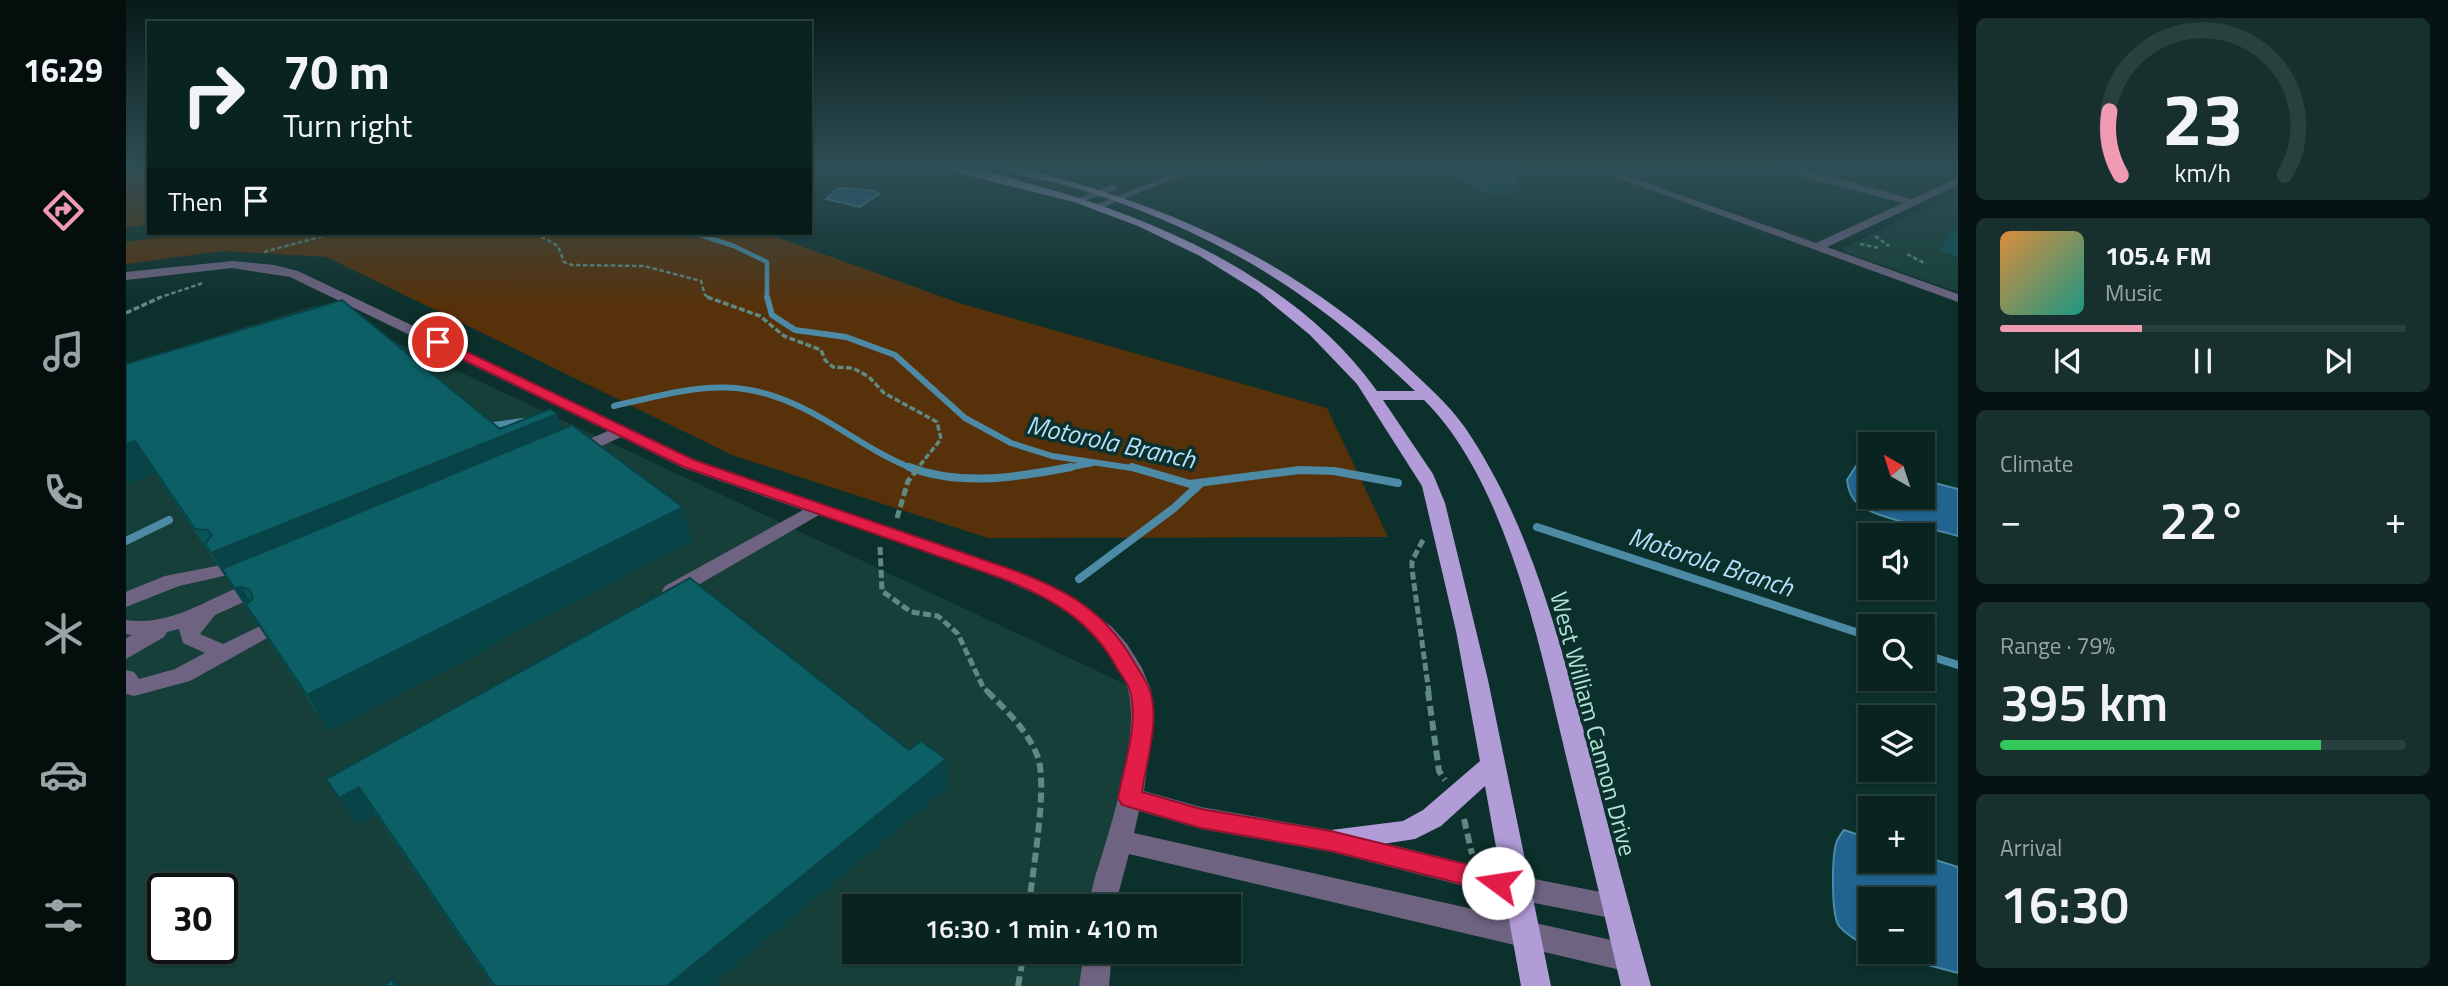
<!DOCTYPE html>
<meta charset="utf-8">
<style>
body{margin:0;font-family:"Titillium Web",sans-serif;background:#17302d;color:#f1f3f6;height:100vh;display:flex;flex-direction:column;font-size:26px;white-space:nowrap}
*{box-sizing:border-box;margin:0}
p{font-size:23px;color:#99a4a5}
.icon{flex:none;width:38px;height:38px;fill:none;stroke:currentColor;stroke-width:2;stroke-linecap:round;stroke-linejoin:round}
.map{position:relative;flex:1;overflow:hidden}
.sheet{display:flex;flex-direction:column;gap:18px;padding:18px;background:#051412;width:490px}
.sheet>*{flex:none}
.banner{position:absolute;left:21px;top:21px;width:665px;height:214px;border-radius:0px;box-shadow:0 2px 5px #0004,0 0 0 2px #29413e;background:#092420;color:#f1f3f6;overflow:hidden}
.needle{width:46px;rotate:321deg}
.fabs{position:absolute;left:1732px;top:432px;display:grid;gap:14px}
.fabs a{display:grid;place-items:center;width:77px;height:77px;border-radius:0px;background:#092420;box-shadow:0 2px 5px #0004,0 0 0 2px #29413e;font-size:35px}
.speed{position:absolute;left:21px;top:873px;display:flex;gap:14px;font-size:35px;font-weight:700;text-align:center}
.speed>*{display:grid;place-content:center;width:91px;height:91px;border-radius:50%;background:#092420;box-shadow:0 2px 5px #0004,0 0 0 2px #29413e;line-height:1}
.speed .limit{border:4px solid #111;border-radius:10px;background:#fff;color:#111}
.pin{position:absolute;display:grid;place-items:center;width:60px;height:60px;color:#fff;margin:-30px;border:4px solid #fff;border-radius:50%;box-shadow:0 2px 7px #0007}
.me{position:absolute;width:77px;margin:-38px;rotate:284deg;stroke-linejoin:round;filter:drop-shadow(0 0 5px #0008)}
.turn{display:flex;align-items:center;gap:24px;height:147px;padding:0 21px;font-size:32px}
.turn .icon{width:91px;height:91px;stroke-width:2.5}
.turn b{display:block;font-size:49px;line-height:60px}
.then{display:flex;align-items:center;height:66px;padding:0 21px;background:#0003;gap:14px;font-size:26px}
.big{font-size:52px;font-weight:600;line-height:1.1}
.sheet .card{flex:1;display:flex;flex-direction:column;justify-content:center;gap:10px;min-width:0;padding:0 24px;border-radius:10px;background:#17302d}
.sheet .dial{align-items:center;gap:0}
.dial svg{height:182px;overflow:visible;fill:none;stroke:#29413e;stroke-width:7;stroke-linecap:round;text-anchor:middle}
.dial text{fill:#f1f3f6;stroke:none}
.song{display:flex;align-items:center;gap:21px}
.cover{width:84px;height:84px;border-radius:10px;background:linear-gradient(135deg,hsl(30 70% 55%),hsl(170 70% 35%))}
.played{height:7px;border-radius:4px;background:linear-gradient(90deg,#f19ab3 35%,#29413e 35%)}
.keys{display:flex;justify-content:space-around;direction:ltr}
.heat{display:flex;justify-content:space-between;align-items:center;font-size:38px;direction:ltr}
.charge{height:10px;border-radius:5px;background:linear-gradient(90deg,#34c759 79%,#29413e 0)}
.trip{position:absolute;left:716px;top:894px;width:399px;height:70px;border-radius:0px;background:#092420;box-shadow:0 2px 5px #0004,0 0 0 2px #29413e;font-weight:600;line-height:70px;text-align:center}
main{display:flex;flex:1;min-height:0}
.tab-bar{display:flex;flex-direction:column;width:126px;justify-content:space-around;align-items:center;background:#040e0d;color:#99a4a5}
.tab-bar .icon{width:49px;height:49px}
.tab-bar .current{color:#f19ab3}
.tab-bar b{font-size:32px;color:#f1f3f6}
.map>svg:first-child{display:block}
.built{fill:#163f39;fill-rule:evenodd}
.green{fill:#57310a}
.water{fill:#20648f;stroke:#4c8aa5;stroke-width:2}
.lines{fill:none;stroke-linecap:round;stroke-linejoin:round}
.stream-far2{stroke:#4c8aa5;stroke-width:4.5}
.stream-far1{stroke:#4c8aa5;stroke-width:6}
.stream{stroke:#4c8aa5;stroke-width:8}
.path-far3{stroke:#5f8982;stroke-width:2.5;stroke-dasharray:4.5 2.5;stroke-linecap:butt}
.path-far2{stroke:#5f8982;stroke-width:3.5;stroke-dasharray:6 2.5;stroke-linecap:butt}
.path-far1{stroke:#5f8982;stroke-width:5;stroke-dasharray:8 3.5;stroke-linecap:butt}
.path{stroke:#5f8982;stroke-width:6;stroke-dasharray:10 5;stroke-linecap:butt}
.minor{fill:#6e6381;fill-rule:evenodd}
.major{fill:#b29cd8;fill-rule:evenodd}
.wall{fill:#0a5357}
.shaded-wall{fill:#084347}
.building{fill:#0c6065;stroke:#084347;stroke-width:2}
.route{fill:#e11d48;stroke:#92132f;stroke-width:2}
.labels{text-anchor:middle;stroke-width:7;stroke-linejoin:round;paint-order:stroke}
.street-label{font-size:24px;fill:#b1e2d8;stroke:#0c302b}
.water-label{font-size:26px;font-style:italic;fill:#b6defd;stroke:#0c302b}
</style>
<main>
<nav class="tab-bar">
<b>16:29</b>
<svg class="icon current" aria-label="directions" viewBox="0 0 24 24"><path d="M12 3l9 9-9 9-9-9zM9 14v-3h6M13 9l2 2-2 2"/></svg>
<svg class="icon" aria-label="music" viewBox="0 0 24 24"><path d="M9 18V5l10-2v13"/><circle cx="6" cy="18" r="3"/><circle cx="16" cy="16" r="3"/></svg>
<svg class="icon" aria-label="phone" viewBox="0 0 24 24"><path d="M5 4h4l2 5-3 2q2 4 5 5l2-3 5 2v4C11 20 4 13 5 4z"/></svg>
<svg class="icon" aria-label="climate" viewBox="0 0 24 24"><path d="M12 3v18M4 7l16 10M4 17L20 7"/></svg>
<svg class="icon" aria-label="car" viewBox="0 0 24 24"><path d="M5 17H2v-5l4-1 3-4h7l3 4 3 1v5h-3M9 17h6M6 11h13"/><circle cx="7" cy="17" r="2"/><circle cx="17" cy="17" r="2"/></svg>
<svg class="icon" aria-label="filters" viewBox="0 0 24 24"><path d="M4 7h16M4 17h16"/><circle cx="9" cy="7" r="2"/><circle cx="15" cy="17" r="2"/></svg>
</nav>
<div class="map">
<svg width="1832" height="986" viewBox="0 0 1832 986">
<rect width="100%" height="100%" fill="#0c302b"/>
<path class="built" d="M 1832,193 L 1832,292 L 1719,252 L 1717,248 Z
M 191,305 L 1014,691 L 980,906 L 728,906 L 728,952 L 972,952 L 974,986 L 0,986 L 0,364 ZM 37,889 L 96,889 L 96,948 L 37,948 Z"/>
<path class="green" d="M 0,168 L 23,168 L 23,224 L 0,228 Z
M 57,233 L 639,233 L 833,303 L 1201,408 L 1262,537 L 862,538 L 606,455 L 201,257 L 97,251 L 0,264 L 0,242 Z"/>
<path class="water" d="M 717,188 L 749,191 L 753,194 L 734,207 L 700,199 L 710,190 Z
M 1730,466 L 1745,468 L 1745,497 L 1797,497 L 1797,480 L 1832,489 L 1832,536 C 1809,529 1748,518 1732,504 C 1724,497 1722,489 1721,480 Z
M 1718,830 L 1745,839 L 1745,861 L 1797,861 L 1797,856 L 1832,867 L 1832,973 L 1753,952 L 1797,952 L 1797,900 L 1745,900 L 1745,948 C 1734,942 1721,936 1713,926 C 1705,915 1706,858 1710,844 C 1711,839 1715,834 1718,830 Z"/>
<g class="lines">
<path class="stream-far2" d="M 568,233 L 608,246 L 641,262 L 641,298"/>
<path class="stream-far1" d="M 641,297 L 646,315 L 669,330 L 720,337 L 769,355 L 839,418 L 885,443 L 926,456 L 1012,469
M 488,406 C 574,386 617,372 699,420 C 728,437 756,457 788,469
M 360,426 L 397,421
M 936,469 L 967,463"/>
<path class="stream" d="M 783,467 C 835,487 893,477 945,467
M 1006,467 L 1064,484 L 1174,470 L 1208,471 L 1272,483
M 1411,527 L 1745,637
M 0,541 L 43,520
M 953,579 L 1048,508 L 1073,485
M 1797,654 L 1832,665"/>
<path class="path-far3" d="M 409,233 L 432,246 L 438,262 L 446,265 L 518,266 L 575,281 L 579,295 L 584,298
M 1749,236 L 1763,246
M 1734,244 L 1753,248
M 138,252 L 208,233
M 1781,254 L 1800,264
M 32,298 L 77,283"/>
<path class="path-far2" d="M 581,297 L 634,316 L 658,336 L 695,350 L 699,360 L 707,367 L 727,368 L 743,377 L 758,393 L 811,422 L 815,439 L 791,469
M 0,313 L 35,297"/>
<path class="path-far1" d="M 771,518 L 782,481 L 793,467
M 1297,540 L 1286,561 L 1286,569 L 1303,693
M 754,547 L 756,591 L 785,612 L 812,616 L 832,634 L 857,687 L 863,693"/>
<path class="path" d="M 861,691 C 880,710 901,730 911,755 C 923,782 906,873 903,906
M 1302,691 L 1313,771 L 1319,780
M 1338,819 L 1346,854
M 892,986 L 898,952"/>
<path class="minor" d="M 1062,168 L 1075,168 L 975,208 L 966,206 Z
M 1465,168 L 1478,168 L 1690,243 L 1777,203 L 1669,175 L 1662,168 L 1673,168 L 1786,199 L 1832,178 L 1832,185 L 1701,247 L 1832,294 L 1832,302 Z
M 986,185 L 990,186 L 990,190 L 953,203 L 948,200 Z
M 106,261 L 148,265 L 172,271 L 569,460 L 888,570 L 949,599 L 986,627 L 1001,644 L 1016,668 L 1025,690 L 1027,723 L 1018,791 L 1075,807 L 1205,830 L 1393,876 L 1490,895 L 1500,898 L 1504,907 L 1500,916 L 1490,919 L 1393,900 L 1205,852 L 1075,829 L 1013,811 L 1008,833 L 1503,944 L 1513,948 L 1517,958 L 1513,968 L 1503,972 L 1003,854 L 989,906 L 963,906 C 965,886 973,865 979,845 C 991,805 1003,762 1005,720 C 1009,619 890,584 814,557 C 774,543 733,529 693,515 L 553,596 L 539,596 L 536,591 L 539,586 L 677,510 L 557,468 L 495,437 L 454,456 L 442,456 L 440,452 L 442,448 L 482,431 L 164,277 L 106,268 L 0,280 L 0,272 Z
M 95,565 L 102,567 L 105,571 L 102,575 L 53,586 L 0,607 L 0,592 L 4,590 L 39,576 Z
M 133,580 L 140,582 L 143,587 L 140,592 L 89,615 L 74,634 L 97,644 L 136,625 L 143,627 L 146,632 L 143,637 L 64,681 L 8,696 L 0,694 L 0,670 L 8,672 L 13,679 L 49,669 L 79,653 L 57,643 L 53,629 L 41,632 L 38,637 L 0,659 L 0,638 L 6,635 L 0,634 L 0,620 C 50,627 87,593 133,580 Z
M 958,952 L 986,952 L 983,986 L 953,986 Z"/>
<path class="major" d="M 813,168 C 845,166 881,177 912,186 C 1038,221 1173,282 1251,391 L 1289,391 C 1199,304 1122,252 1005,207 C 982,198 958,190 934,184 C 917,179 892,178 878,168 L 893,168 C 1039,204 1163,258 1274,360 C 1297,382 1322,403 1340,429 C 1404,524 1433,638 1462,747 C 1482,827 1503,906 1525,986 L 1495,986 C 1477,908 1458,830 1439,752 C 1413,643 1380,481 1298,400 L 1257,400 L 1307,474 L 1319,503 L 1362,680 L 1425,986 L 1395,986 L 1359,786 L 1315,826 L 1289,839 L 1205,852 L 1196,849 L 1192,841 L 1196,833 L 1205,830 L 1277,821 L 1297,810 L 1354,761 L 1330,631 L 1296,486 L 1231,384 L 1184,335 L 1132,292 L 1074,256 L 1012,226 L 948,202 Z"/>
</g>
<path class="wall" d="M 1313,168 L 1389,168 L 1391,182 L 1388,193 L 1366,196 Z
M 1832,230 L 1832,257 L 1814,251 L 1825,231 Z
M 0,364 L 374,429 L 436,429 L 557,507 L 566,541 L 203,731 L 107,588 L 29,473 L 0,484 Z
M 200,779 L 822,787 L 585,986 L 367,986 L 250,815 L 231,826 Z"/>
<path class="shaded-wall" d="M 1391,182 L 1388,193 L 1366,196 L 1369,185 Z
M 431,414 L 441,445 L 96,569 L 107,588 L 85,553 Z
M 9,441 L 29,473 L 0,484 L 0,444 Z
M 557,507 L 566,541 L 203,731 L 181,695 Z
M 115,587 L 137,622 L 120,605 L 131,624 L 109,589 Z
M 820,759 L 822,787 L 585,986 L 541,986 Z
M 233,787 L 250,815 L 231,826 L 213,798 Z"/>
<path class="building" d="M 1336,168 L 1389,168 L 1391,182 L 1369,185 Z
M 216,300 L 374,429 L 424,409 L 431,414 L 85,553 L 79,544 L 86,535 L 82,530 L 69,529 L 9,441 L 0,444 L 0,364 Z
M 446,425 L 557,507 L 181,695 L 120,605 L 127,598 L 124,590 L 115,587 L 109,589 L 96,569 Z
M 564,578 L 783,750 L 795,741 L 820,759 L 541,986 L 369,986 L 233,787 L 213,798 L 200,779 Z
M 266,980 L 270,986 L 257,986 Z"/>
<linearGradient id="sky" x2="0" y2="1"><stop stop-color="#071a18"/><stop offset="0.55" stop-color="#2e4e55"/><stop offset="1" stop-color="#2e4e55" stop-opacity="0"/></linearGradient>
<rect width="1832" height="306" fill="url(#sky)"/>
<path class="route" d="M 307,340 L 316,340 L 568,460 L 887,570 C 941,590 979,611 1008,662 C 1013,671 1021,681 1024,691 C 1034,721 1020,762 1016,792 L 1075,809 L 1205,831 L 1372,872 L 1380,875 L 1384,883 L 1380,890 L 1372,893 L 1205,851 L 1075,828 L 996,805 L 992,798 C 998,766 1013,723 1004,691 C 1002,683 995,675 991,668 C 965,620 924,597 875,578 L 558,467 L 307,345 Z"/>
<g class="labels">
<g class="street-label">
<text transform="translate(1467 724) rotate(75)" y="8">West William Cannon Drive</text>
</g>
<g class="water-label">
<text transform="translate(985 442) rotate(12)" y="9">Motorola Branch</text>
<text transform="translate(1585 562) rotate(18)" y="9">Motorola Branch</text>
</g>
</g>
</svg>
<div class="fabs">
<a><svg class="needle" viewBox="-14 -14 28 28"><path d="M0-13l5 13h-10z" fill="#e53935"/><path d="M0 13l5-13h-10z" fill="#99a4a5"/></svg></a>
<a><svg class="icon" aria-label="sound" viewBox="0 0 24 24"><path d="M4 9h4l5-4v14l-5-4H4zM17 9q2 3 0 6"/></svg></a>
<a><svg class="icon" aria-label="search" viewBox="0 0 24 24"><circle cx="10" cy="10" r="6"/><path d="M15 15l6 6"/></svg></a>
<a><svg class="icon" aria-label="layers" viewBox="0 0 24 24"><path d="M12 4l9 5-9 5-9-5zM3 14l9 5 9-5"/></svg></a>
<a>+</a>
<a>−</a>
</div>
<div class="speed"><div class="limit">30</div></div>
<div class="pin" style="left:312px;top:342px;background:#d93025"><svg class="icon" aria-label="arrive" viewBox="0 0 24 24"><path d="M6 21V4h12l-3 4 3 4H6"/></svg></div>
<svg class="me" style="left:1372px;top:883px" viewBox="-20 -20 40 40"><circle r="19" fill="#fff"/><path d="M0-13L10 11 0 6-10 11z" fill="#e11d48"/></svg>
<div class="trip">16:30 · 1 min · 410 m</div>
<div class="banner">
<div class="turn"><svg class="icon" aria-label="right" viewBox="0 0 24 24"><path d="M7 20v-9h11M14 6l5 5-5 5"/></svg><div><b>70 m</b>Turn right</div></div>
<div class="then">Then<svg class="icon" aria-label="arrive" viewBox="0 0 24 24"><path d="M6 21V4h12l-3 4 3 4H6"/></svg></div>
</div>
</div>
<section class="sheet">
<div class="card dial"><svg viewBox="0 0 100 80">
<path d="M14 69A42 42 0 1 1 86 69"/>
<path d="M14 69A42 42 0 0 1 9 41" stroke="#f19ab3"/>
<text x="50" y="56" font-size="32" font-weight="700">23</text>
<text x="50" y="72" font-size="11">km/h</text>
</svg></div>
<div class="card">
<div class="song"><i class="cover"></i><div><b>105.4 FM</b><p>Music</p></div></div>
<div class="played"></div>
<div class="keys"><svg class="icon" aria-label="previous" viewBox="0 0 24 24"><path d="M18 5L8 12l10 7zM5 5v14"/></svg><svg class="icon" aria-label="pause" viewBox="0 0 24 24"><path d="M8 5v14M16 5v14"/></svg><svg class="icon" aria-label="next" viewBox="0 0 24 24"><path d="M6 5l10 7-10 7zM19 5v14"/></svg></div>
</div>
<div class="card"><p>Climate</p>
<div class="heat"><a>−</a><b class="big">22°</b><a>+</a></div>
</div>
<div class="card"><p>Range · 79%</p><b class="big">395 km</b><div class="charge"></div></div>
<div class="card"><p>Arrival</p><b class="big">16:30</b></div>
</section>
</main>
